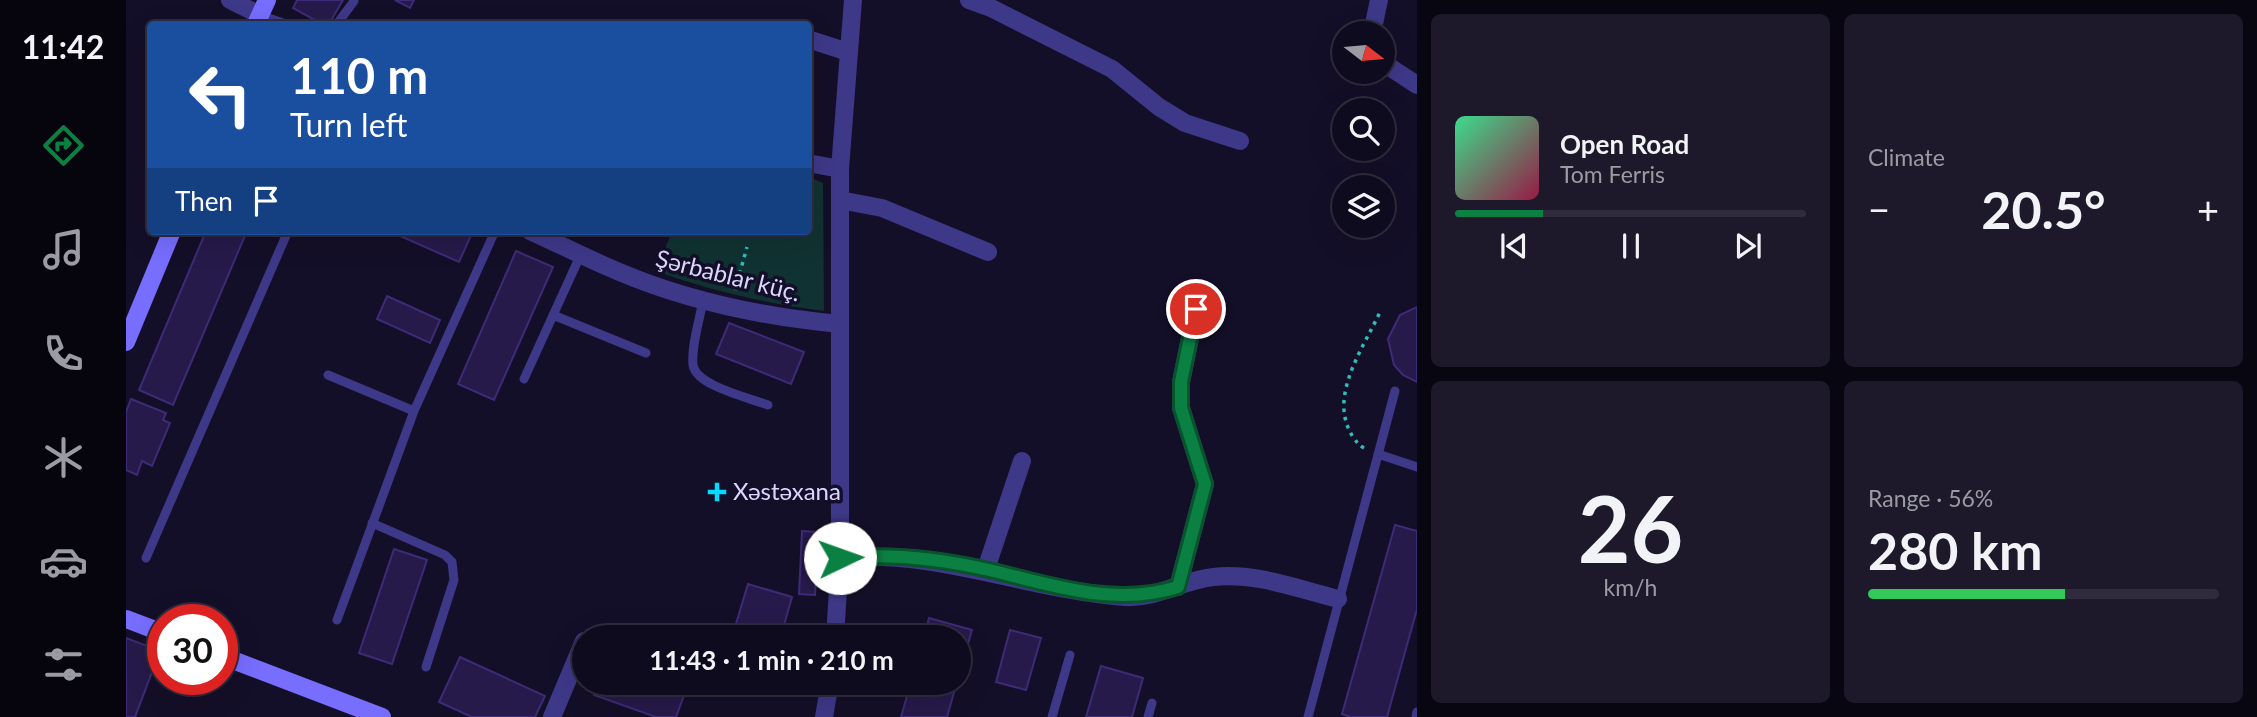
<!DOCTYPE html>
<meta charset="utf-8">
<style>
body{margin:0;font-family:Lato,sans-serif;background:#1d192b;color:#f1f3f6;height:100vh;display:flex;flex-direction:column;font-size:26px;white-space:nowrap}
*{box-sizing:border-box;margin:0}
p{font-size:23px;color:#9b9ba4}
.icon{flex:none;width:38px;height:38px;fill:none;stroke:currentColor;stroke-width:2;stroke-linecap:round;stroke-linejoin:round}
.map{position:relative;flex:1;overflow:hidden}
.side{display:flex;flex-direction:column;gap:14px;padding:14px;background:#080610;width:840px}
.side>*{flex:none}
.guide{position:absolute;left:21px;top:21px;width:665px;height:214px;border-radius:7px;box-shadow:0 7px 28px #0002,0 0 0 2px #2f2b3c;background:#1a4fa0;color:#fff;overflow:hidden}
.needle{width:46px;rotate:106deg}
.controls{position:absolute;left:1206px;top:21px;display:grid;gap:14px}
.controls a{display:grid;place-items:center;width:63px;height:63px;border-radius:50%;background:#0f0b1e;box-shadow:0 7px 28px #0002,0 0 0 2px #2f2b3c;font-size:35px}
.speed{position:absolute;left:21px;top:604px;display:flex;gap:14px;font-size:35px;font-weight:700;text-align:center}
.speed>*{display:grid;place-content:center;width:91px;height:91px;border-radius:50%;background:#0f0b1e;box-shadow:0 7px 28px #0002,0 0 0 2px #2f2b3c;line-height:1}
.speed .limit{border:10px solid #d22;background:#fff;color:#111}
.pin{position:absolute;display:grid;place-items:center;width:60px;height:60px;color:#fff;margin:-30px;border:4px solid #fff;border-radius:50%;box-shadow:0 2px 7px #0007}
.me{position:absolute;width:77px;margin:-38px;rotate:87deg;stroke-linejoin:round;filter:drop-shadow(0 0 5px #0008)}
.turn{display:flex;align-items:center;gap:24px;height:147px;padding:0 28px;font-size:32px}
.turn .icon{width:91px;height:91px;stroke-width:2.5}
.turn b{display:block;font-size:49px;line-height:60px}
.then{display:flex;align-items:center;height:66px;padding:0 28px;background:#0003;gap:14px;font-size:26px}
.big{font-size:52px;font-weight:700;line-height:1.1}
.side .card{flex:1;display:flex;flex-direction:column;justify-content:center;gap:10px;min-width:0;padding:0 24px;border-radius:10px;background:#1d192b}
.side .dial{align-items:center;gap:0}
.dial b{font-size:91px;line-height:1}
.song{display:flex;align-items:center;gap:21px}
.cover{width:84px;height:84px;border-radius:10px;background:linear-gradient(135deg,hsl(150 70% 55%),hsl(340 70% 35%))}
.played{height:7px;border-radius:4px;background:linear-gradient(90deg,#0b8043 25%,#2f2b3c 25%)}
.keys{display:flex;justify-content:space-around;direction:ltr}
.heat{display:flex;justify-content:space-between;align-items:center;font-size:38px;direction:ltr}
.charge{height:10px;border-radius:5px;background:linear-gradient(90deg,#34c759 56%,#2f2b3c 0)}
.side .tiles{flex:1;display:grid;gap:14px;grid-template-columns:repeat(2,1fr)}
.trip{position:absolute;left:446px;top:625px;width:399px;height:70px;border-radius:35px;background:#0f0b1e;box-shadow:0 7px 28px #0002,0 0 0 2px #2f2b3c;font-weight:700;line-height:70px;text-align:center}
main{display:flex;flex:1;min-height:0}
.menu{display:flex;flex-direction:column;width:126px;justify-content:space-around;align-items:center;background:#06040c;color:#9b9ba4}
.menu .icon{width:49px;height:49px}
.menu .selected{color:#0b8043}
.menu b{font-size:32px;color:#f1f3f6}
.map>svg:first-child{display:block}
.green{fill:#113232}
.building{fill:#261a4a;stroke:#3d2b77;stroke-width:2}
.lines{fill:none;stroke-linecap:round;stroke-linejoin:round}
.path{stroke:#2bbebc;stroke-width:3.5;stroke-dasharray:3.5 5;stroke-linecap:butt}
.lane{stroke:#3e3889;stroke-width:9}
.street{stroke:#3e3889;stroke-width:18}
.secondary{stroke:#776dff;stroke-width:18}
.route-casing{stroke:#07532c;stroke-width:18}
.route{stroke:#0b8043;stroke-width:12}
.poi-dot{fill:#02dbff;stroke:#140f28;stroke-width:2.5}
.labels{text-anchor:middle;stroke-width:7;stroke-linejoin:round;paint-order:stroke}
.street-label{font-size:24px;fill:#dcd6ff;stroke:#140f28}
.poi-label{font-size:24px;fill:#dcd6ff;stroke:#140f28;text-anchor:start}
</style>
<main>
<nav class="menu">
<b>11:42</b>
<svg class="icon selected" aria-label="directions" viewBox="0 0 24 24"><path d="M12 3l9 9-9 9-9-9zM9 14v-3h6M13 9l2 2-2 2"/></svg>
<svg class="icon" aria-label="music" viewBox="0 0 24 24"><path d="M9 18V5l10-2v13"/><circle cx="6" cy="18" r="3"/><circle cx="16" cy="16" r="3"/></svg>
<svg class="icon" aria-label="phone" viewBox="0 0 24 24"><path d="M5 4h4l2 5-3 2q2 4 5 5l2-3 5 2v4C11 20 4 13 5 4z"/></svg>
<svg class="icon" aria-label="climate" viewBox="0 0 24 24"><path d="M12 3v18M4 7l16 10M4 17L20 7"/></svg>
<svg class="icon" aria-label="car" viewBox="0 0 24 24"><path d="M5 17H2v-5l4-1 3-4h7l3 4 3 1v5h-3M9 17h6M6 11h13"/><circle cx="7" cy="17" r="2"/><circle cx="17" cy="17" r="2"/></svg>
<svg class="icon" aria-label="filters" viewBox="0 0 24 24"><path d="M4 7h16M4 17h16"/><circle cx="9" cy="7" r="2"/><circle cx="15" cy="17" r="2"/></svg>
</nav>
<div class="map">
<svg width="1291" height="717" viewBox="0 0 1291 717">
<rect width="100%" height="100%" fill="#140f28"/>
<path class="green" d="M 683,177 L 697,183 L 698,311 C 639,303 585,291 530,271 L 546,231 L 682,231 Z"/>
<path class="building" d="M 171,0 L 217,0 L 203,24 L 196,24 L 167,8 Z
M 269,0 L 288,0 L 284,8 Z
M 80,231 L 121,231 L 47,405 L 13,390 Z
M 263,231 L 347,231 L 333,262 Z
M 390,251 L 427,267 L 368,400 L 332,384 Z
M 261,296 L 314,320 L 304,343 L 251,319 Z
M 1291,307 L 1291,382 L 1277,375 L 1268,365 L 1262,339 L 1274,315 Z
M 603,323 L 678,352 L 665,384 L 590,354 Z
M 5,399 L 40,413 L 37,420 L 44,423 L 26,466 L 16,461 L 11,475 L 0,470 L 0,412 Z
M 1269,525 L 1291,531 L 1291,609 L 1261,717 L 1225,717 L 1216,714 Z
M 676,531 L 692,532 L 689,595 L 673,594 Z
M 268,549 L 301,560 L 266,664 L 233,653 Z
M 622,584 L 666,597 L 655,636 L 658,637 L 606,637 Z
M 803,618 L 846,630 L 833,675 L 833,637 L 798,637 Z
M 884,630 L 915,638 L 900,690 L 870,682 Z
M 0,638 L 34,651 L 9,717 L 0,717 Z
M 334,657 L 419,696 L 409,717 L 346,717 L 313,702 Z
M 975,666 L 1017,678 L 1006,717 L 960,717 Z
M 473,682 L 563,682 L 550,717 L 530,717 L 468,695 Z
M 785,682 L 831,682 L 821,717 L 775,717 Z"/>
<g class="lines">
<path class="path" d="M 609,290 L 621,247
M 1238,448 C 1232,445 1231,442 1227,437 C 1201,397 1237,349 1254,312"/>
<path class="lane" d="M 134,15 L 160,24
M 211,24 L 228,1
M 577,300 C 574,319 565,346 567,365 C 570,386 624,398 642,405
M 427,315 L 520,353
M 202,375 L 288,411
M 398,379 L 455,254
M 1252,454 L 1291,467
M 246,523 L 319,555 L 326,562 L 328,580 L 300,667
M 20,558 L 162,231
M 211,620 L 288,411 L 369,231
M 926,717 L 944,655
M 1022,717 L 1026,703
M 1182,717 L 1269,391
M 1290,717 L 1291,712"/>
<path class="street" d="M 104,0 L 134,15
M 843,0 L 865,8 L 986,69 L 1033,107 L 1059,123 L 1114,141
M 1246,33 L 1253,0
M 682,39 L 722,52
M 1256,62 L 1291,85
M 682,163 L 714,169
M 714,200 L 756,208 L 862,252
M 404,231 C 433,244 462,259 491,271 C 561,301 639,317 714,324
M 714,558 C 812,549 902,590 999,597 C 1030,599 1057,580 1087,577 C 1129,572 1172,589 1212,599
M 860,569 L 896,461
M 1052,587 L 1079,484 L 1055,408 L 1055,382 L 1070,309
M 709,637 L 714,558 L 714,169 L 727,0
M 426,717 L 458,641
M 698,717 L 704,682"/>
<path class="secondary" d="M 130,24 L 141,0
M 0,342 L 46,231
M 0,619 L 37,633
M 96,656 L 256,717"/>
</g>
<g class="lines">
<g class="route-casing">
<path id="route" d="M 714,558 C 764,553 815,559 863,570 C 927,585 987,607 1052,587 L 1079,484 L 1055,408 L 1055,382 L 1070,309"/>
</g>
<use href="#route" class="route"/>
</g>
<path class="poi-dot" d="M587.5 481.5h7v7h7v7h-7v7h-7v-7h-7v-7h7z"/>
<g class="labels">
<g class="street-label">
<text transform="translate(602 276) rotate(14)" y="8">Şərbablar küç.</text>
</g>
<g class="poi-label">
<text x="607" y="500">Xəstəxana</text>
</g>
</g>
</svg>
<div class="controls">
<a><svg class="needle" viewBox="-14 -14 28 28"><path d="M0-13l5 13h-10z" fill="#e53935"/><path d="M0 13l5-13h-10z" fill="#9b9ba4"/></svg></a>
<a><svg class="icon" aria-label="search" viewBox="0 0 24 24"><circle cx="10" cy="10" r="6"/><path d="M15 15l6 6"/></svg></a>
<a><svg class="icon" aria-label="layers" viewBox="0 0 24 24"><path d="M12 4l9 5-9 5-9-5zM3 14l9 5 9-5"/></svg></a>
</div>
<div class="speed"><div class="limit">30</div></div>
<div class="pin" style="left:1070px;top:309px;background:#d93025"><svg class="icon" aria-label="arrive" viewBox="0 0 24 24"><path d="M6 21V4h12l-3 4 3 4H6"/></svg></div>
<svg class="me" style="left:714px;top:558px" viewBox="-20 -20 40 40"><circle r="19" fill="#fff"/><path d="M0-13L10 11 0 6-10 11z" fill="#0b8043"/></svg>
<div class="trip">11:43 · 1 min · 210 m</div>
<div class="guide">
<div class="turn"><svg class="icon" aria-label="left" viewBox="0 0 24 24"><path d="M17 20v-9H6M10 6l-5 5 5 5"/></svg><div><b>110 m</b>Turn left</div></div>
<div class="then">Then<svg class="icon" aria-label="arrive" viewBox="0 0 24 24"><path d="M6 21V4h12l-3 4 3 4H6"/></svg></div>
</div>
</div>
<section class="side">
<div class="tiles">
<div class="card">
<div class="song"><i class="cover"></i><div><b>Open Road</b><p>Tom Ferris</p></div></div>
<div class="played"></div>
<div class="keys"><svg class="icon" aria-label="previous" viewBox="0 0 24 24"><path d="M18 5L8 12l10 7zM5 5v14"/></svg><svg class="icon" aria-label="pause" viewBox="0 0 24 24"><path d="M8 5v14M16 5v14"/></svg><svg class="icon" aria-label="next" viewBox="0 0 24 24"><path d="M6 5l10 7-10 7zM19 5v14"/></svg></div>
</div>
<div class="card"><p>Climate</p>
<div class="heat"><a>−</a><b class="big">20.5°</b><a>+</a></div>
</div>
<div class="card dial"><b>26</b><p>km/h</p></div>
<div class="card"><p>Range · 56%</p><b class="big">280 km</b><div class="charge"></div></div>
</div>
</section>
</main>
